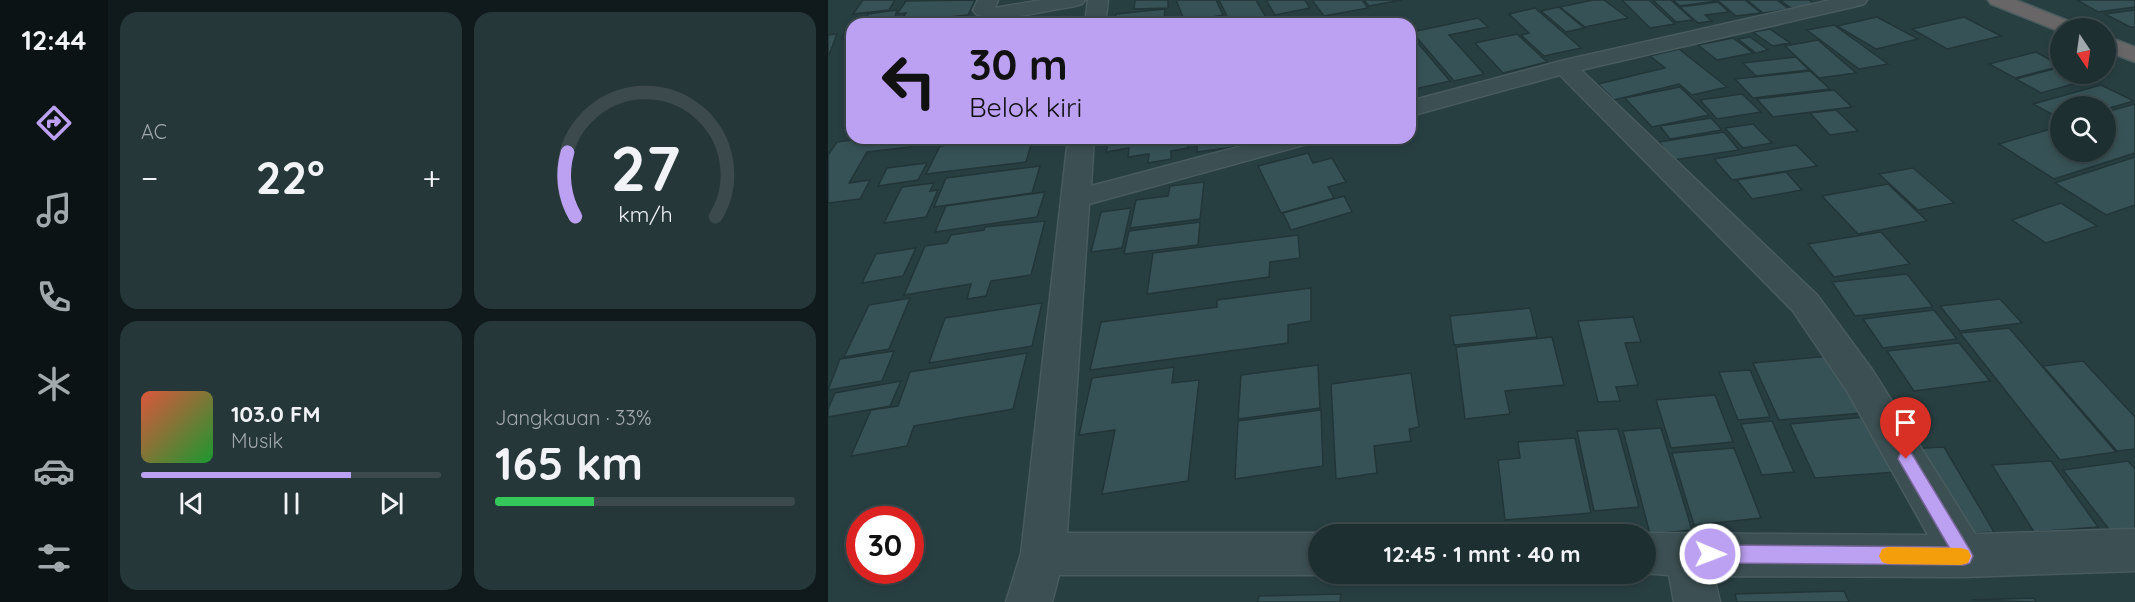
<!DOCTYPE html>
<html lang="id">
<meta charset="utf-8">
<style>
body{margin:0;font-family:Quicksand,sans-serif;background:#26373a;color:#f1f3f6;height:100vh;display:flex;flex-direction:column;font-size:22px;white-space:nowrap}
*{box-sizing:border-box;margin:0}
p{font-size:20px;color:#a1a9ac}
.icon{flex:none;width:33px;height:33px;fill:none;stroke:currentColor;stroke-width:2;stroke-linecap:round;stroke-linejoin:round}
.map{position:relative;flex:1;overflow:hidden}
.panel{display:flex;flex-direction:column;gap:12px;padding:12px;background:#101a1c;width:720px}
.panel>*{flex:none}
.hud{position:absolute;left:18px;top:18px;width:570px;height:126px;border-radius:18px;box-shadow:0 3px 9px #0003,0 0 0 2px #3c4a4d;background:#bca0f2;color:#111;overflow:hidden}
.needle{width:39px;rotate:167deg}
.tools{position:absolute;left:1222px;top:18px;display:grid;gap:12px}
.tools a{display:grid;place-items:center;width:66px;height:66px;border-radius:50%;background:#1e2f32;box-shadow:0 3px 9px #0003,0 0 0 2px #3c4a4d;font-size:30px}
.speed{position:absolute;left:18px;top:506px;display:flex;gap:12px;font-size:30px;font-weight:700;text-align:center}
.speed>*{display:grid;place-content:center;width:78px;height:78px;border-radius:50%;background:#1e2f32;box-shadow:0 3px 9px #0003,0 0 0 2px #3c4a4d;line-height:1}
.speed .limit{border:9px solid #d22;background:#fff;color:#111}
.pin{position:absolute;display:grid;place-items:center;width:51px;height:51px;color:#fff;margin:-62px -26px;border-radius:50% 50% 50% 0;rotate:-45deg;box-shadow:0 0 6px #0007}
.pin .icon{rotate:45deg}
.me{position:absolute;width:66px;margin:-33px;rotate:91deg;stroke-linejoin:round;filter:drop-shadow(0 0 4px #0008)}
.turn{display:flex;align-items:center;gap:21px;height:126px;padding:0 24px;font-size:27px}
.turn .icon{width:78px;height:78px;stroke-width:2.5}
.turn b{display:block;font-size:42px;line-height:51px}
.big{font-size:45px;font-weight:700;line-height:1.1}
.panel .tile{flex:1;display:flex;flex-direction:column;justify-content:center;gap:9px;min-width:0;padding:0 21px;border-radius:18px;background:#26373a}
.panel .dial{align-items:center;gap:0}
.dial svg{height:156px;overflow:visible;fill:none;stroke:#3c4a4d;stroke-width:7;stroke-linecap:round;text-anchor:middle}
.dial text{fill:#f1f3f6;stroke:none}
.song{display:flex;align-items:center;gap:18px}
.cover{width:72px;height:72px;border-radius:9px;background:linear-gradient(135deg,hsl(10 70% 55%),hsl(130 70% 35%))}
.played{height:6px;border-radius:3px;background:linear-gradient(90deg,#bca0f2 70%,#3c4a4d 70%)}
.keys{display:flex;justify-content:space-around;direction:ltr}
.heat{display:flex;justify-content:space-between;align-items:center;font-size:33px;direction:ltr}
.charge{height:9px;border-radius:4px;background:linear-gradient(90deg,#34c759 33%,#3c4a4d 0)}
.panel .tiles{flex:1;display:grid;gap:12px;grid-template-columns:repeat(2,1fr)}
.trip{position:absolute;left:480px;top:524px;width:348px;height:60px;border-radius:30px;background:#1e2f32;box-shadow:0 3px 9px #0003,0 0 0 2px #3c4a4d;font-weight:700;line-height:60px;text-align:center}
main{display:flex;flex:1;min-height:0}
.dock{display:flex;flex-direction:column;width:108px;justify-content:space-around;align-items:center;background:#0c1314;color:#a1a9ac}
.dock .icon{width:42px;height:42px}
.dock .active{color:#bca0f2}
.dock b{font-size:27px;color:#f1f3f6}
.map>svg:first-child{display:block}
.building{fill:#375256;stroke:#223639;stroke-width:1.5}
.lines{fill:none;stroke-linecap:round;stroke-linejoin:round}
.minor-casing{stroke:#485b5e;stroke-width:3}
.trunk-casing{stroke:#495c5f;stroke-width:3}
.minor{fill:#3c4f52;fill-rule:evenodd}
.trunk{fill:#686666;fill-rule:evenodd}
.route{fill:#bca0f2;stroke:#7a689d;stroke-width:1.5}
.slow{fill:#f59e0b}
</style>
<main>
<nav class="dock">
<b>12:44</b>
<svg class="icon active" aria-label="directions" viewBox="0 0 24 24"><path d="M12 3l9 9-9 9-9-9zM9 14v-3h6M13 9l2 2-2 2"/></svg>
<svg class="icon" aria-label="music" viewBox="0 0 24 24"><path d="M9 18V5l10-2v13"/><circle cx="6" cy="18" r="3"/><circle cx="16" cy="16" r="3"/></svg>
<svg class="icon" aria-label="phone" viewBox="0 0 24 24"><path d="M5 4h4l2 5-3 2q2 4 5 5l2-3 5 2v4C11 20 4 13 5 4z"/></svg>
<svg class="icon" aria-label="climate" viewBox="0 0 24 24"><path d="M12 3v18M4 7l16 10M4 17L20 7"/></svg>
<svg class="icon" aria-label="car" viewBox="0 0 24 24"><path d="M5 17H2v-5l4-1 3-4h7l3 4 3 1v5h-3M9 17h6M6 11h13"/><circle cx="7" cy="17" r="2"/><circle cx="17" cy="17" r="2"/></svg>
<svg class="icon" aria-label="filters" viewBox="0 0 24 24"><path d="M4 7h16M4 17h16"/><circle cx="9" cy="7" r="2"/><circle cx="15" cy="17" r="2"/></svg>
</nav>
<section class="panel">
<div class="tiles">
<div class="tile"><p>AC</p>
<div class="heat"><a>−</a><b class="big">22°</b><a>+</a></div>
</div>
<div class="tile dial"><svg viewBox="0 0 100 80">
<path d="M14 69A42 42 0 1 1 86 69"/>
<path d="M14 69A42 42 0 0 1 10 36" stroke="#bca0f2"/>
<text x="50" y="56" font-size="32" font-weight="700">27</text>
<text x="50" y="72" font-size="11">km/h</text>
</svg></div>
<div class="tile">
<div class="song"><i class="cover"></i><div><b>103.0 FM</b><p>Musik</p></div></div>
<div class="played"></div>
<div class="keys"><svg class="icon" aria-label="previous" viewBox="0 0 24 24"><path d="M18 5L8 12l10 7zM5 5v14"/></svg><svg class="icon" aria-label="pause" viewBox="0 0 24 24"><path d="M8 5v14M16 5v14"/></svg><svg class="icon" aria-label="next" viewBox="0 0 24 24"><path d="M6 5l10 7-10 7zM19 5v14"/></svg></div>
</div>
<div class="tile"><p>Jangkauan · 33%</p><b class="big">165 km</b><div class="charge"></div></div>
</div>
</section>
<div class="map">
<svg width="1307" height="602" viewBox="0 0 1307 602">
<rect width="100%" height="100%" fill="#283f42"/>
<path class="building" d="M 35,0 L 67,0 L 61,10 L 25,14 Z
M 147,0 L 140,15 L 72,22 L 78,13 L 69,14 L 78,1 Z
M 307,0 L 340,0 L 340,8 L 306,9 Z
M 348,0 L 388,0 L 395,15 L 357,22 Z
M 391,0 L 428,0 L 442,24 L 403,24 Z
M 438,0 L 477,0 L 482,8 L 447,15 Z
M 484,0 L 534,0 L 540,8 L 496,16 Z
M 536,0 L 574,0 L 541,6 Z
M 765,0 L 776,0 L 800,18 L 757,27 L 732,7 Z
M 794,0 L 821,0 L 847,24 L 822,28 Z
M 825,0 L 843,0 L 865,20 L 848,22 Z
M 845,0 L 887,0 L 889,1 L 852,6 Z
M 889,0 L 917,0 L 933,13 L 908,16 Z
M 919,0 L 949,0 L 961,9 L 935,13 Z
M 952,0 L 981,0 L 988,5 L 963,8 Z
M 1249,0 L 1307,0 L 1307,7 L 1270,12 Z
M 890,2 L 901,12 L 877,15 L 884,21 L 870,23 L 852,7 Z
M 731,7 L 756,28 L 738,32 L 713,11 Z
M 707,8 L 753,48 L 716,56 L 693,35 L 701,33 L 681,14 Z
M 337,9 L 336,22 L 315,24 L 286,22 L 288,14 Z
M 69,10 L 65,24 L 37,24 L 40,14 Z
M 1307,10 L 1307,27 L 1302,27 L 1277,14 Z
M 395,16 L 399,24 L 357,23 Z
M 1049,17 L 1090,39 L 1048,49 L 1009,26 Z
M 1136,17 L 1173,36 L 1119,49 L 1084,29 Z
M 650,18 L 660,27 L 621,35 L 656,74 L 626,81 L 584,32 Z
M 1006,25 L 1060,64 L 1031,69 L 979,30 Z
M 24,27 L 24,38 L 14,39 L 18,28 Z
M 942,29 L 962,43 L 945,46 L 925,32 Z
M 9,34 L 1,55 L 0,55 L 0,35 Z
M 689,34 L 719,62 L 675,73 L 647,43 Z
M 582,35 L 583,35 L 622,81 L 587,89 L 582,82 Z
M 922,37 L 940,50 L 928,53 L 910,39 Z
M 905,38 L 925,53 L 889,60 L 870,45 Z
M 990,40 L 1028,73 L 991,78 L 957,46 Z
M 851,49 L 899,87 L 864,95 L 851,84 L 786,100 L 770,84 L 837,68 L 822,56 Z
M 1208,52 L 1233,66 L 1187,78 L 1161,64 Z
M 968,57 L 981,70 L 928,76 L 915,63 Z
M 1233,67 L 1233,74 L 1269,74 L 1274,76 L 1213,93 L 1188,79 Z
M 982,71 L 1002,89 L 925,98 L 907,79 Z
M 1273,85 L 1306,101 L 1278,109 L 1278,106 L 1233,106 L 1233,119 L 1205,104 Z
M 852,87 L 881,115 L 824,127 L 797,98 Z
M 1006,90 L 1024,107 L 945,117 L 929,99 Z
M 914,94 L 933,112 L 889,119 L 872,100 Z
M 1307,104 L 1307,153 L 1226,179 L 1171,144 L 1233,126 L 1233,152 L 1278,152 L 1278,112 Z
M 1008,110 L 1030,131 L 1002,135 L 982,113 Z
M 883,118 L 894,130 L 842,139 L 832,126 Z
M 925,124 L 944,143 L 915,148 L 897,128 Z
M 896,132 L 911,150 L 845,160 L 831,142 Z
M 39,138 L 87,138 L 82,147 L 39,152 L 21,183 L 42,180 L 32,199 L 0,203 L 0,155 L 9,142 Z
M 150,138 L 205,138 L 198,162 L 98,174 L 112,146 L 149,141 Z
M 281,138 L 360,138 L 360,148 L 343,151 L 343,159 L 320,163 L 321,154 L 300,157 L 301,148 L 278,152 Z
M 369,138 L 412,138 L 413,146 L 369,152 Z
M 968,145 L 989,166 L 904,180 L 886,159 Z
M 480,153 L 485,163 L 504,158 L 518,182 L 500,187 L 506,198 L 453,213 L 430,166 Z
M 1307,157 L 1307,205 L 1278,215 L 1227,183 Z
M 99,163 L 90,180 L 50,186 L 59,168 Z
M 212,166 L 204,193 L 106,207 L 118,178 Z
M 1085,168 L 1126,203 L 1090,210 L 1051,174 Z
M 958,172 L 974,190 L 924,199 L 909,180 Z
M 376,182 L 372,219 L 302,228 L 308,200 L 340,196 L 342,186 Z
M 106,183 L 102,191 L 110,190 L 98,217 L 56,223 L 74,187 Z
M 1060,184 L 1099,221 L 1030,234 L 994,196 Z
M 217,192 L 209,217 L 107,232 L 118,206 Z
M 516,196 L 524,212 L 463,230 L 455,213 Z
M 1233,203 L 1269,226 L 1218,243 L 1184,220 Z
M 303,208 L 294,248 L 263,252 L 273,212 Z
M 217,221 L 203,275 L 163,281 L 158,296 L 139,299 L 143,284 L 76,295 L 97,246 L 119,243 L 123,235 L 156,230 L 157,227 Z
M 372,222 L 370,245 L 296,254 L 301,231 Z
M 1053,232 L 1082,264 L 1006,277 L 980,244 Z
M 470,235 L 472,258 L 442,262 L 441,277 L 319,294 L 325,253 Z
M 88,248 L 75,276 L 34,283 L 48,254 Z
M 1079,274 L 1105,307 L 1027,316 L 1004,282 Z
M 483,288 L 483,321 L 460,325 L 460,343 L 262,370 L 273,322 L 389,307 L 389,300 Z
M 82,298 L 61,349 L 16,357 L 41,305 Z
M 1172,299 L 1194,323 L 1132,331 L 1112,306 Z
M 214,303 L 204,346 L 101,363 L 117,318 Z
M 702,308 L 709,337 L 626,345 L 622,316 Z
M 1106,310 L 1129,339 L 1055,348 L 1035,319 Z
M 805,317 L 813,342 L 797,343 L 810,385 L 788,387 L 792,401 L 770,402 L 750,321 Z
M 1181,328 L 1288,452 L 1232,460 L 1132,333 Z
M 724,337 L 736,385 L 677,391 L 682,414 L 637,419 L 628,347 Z
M 1131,343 L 1162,381 L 1086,391 L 1059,351 Z
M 66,351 L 54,381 L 0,390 L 12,359 Z
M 199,353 L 185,409 L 86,426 L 79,446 L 23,456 L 43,410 L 70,406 L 82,372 Z
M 1003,356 L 1035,413 L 951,420 L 925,363 Z
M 1255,361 L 1307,417 L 1307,449 L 1289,451 L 1215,366 Z
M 490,365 L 492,408 L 410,419 L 413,375 Z
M 346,367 L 344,383 L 371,380 L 360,481 L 274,494 L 287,430 L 251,435 L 264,378 Z
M 922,370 L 942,417 L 910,420 L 891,372 Z
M 583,373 L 591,427 L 581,429 L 583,441 L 546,446 L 549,473 L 508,479 L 503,384 Z
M 73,381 L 62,406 L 0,417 L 0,409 L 7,393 Z
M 887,395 L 905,442 L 843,448 L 828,400 Z
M 493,410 L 495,466 L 407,479 L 410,421 Z
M 1038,417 L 1068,472 L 987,478 L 962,424 Z
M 944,421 L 966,472 L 934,475 L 913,424 Z
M 833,428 L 864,530 L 822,534 L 795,431 Z
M 790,429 L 811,507 L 766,511 L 749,431 Z
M 747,438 L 763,513 L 677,520 L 670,460 L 692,458 L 690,442 Z
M 1116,447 L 1166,532 L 1126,534 L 1080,449 Z
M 906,448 L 933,518 L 866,525 L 844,453 Z
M 1223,461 L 1270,527 L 1206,532 L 1164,465 Z
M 1300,461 L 1307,469 L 1307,529 L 1284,533 L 1235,470 Z
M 1016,591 L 1021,602 L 909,602 L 907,594 Z
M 513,594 L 512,602 L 430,602 L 431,596 Z
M 1206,598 L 1208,602 L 1143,600 Z"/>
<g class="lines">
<g class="minor-casing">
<path id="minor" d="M 150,0 L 170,0 L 167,8 L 214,0 L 257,0 L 254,4 L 247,6 L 164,21 L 148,14 L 145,10 Z
M 260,0 L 280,0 L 277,24 L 257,24 Z
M 1003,0 L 1039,0 L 1036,4 L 1029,6 L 753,70 L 989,295 L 1045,371 L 1147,534 L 1307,529 L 1307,571 L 1136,577 L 886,576 L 892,602 L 846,602 L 841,575 L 813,573 L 818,573 L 818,534 L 815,534 L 818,533 L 1100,535 L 1019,391 L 965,311 L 732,75 L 582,116 L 582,101 L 737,60 Z
M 240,138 L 266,138 L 263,186 L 444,138 L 487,138 L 483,143 L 261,204 L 239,533 L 490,533 L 493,534 L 490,534 L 490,573 L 495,573 L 490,575 L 231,575 L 224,602 L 178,602 L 193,554 Z"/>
</g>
<g class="trunk-casing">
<path id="trunk" d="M 1160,0 L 1188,0 L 1248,24 L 1252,28 L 1233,28 L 1233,32 L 1163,4 Z
M 1278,36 L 1307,47 L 1307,62 L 1278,51 Z"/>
</g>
<use href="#minor" class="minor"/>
<use href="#trunk" class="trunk"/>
</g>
<path class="route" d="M 1078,452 L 1084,454 L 1142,550 L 1145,556 L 1142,563 L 1136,565 L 882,563 L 876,560 L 873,554 L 876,548 L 882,545 L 1121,547 L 1070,459 L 1072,454 Z"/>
<path class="slow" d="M 1060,547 L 1133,548 L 1140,550 L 1143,556 L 1140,563 L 1133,565 L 1060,564 L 1054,562 L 1051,556 L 1054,549 Z"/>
</svg>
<div class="tools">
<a><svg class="needle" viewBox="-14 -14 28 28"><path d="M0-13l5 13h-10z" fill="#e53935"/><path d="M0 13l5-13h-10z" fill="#a1a9ac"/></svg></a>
<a><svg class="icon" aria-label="search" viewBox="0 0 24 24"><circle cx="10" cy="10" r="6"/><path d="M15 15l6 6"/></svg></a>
</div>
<div class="speed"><div class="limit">30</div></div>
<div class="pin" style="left:1078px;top:459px;background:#d93025"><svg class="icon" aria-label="arrive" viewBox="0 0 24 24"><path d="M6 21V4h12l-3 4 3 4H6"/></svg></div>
<svg class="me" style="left:882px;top:554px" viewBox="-20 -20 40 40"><circle r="17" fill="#bca0f2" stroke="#fff" stroke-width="3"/><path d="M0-11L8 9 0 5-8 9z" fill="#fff"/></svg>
<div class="trip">12:45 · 1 mnt · 40 m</div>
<div class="hud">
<div class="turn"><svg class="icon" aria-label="left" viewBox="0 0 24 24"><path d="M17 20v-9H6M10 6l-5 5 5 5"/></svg><div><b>30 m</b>Belok kiri</div></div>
</div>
</div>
</main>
